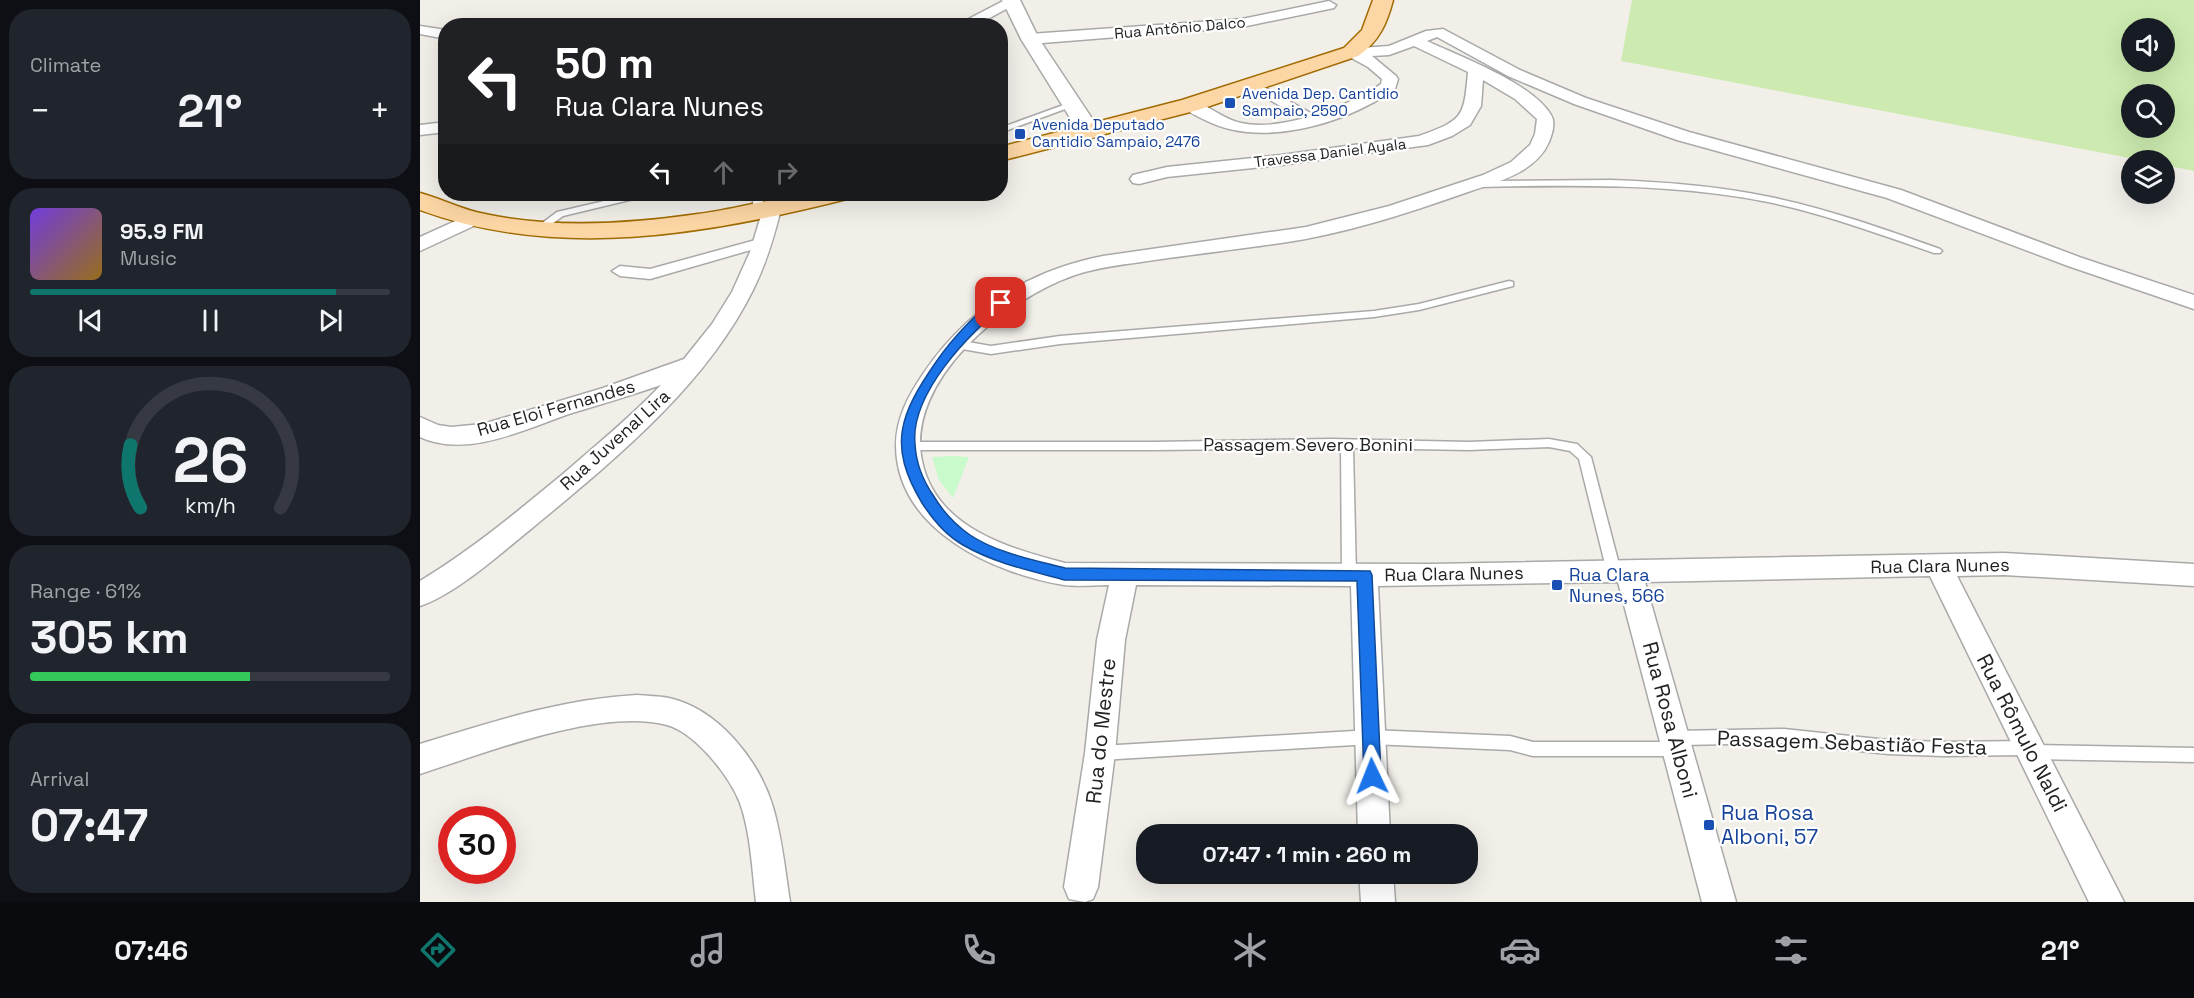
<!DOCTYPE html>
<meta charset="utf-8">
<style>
body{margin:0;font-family:"Space Grotesk",sans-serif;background:#20242c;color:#f1f3f6;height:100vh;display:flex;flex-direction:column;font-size:22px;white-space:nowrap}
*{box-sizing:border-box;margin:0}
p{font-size:20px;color:#9ea1a6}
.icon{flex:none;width:33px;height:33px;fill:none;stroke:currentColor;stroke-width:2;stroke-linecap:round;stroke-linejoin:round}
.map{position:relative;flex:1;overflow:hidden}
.side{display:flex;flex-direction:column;gap:9px;padding:9px;background:#0d0f14;width:420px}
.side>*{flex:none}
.top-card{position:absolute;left:18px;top:18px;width:570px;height:183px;border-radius:24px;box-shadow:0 6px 24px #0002;background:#202124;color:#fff;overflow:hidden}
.fabs{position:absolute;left:1701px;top:18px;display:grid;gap:12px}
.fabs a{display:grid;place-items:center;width:54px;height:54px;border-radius:50%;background:#171b24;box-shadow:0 6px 24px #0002;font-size:30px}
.speed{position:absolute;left:18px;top:806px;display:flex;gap:12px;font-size:30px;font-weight:700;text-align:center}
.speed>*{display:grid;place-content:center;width:78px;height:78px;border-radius:50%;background:#171b24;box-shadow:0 6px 24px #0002;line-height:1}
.speed .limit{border:9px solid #d22;background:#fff;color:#111}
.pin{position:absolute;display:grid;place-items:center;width:51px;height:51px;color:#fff;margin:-26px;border-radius:12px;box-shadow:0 3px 9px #0006}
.me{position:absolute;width:66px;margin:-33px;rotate:358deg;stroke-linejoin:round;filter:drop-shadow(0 0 4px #0008)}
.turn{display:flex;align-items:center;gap:21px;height:126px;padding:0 18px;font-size:27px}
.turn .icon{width:78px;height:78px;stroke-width:2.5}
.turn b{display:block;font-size:42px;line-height:51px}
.lanes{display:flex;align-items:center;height:57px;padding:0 18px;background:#0003;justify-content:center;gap:30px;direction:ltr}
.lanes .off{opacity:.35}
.big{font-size:45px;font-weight:700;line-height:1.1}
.side .widget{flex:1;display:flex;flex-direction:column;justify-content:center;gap:9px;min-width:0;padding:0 21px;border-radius:24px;background:#20242c}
.side .dial{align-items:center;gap:0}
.dial svg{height:156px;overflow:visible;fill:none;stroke:#363941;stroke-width:7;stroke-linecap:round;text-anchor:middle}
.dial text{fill:#f1f3f6;stroke:none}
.song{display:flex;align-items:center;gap:18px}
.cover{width:72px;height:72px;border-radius:9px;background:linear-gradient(135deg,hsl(260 70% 55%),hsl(40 70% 35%))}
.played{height:6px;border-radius:3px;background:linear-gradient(90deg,#0f766e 85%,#363941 85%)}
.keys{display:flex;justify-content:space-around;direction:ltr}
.heat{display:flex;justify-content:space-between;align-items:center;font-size:33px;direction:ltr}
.charge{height:9px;border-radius:4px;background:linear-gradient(90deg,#34c759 61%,#363941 0)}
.trip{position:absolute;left:716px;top:824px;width:342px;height:60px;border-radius:24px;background:#171b24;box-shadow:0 6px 24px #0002;font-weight:700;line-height:60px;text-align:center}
.tabs{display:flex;height:96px;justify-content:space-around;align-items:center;background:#090b0e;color:#9ea1a6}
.tabs .icon{width:42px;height:42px}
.tabs .active{color:#0f766e}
.tabs b{font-size:27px;color:#f1f3f6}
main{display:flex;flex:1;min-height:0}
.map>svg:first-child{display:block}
.grass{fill:#cdebb0;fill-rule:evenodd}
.park{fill:#c8facc}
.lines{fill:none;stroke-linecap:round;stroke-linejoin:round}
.service-casing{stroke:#a9a9a9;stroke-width:3}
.pedestrian-casing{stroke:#a9a9a9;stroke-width:3}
.minor-casing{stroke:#a9a9a9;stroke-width:3}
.tertiary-casing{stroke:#a9a9a9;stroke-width:3}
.primary-casing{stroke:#a06b00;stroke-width:3}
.service{fill:#fff;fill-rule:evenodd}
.pedestrian{fill:#fff;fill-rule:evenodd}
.minor{fill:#fff;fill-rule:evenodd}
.tertiary{fill:#fff;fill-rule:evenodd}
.primary{fill:#fcd6a4;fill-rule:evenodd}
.route{fill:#1a73e8;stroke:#114b97;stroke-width:1.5}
.transit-dot{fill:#1a4fb4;stroke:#fff;stroke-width:2}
.labels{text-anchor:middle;stroke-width:4.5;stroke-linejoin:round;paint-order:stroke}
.far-street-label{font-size:15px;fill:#222;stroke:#fff}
.far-transit-label{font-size:15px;fill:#164399;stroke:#fff;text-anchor:start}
.street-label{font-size:18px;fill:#222;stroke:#fff}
.transit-label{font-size:18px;fill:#164399;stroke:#fff;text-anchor:start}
.near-street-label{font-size:21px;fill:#222;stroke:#fff}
.near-transit-label{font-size:21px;fill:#164399;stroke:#fff;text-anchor:start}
</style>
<main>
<section class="side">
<div class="widget"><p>Climate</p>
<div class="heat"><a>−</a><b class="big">21°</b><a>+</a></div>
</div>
<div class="widget">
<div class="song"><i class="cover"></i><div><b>95.9 FM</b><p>Music</p></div></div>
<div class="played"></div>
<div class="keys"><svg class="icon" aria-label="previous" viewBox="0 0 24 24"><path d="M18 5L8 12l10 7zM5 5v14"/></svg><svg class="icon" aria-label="pause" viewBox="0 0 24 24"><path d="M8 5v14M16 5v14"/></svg><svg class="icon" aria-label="next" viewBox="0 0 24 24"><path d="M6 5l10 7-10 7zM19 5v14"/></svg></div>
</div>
<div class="widget dial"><svg viewBox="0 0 100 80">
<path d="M14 69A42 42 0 1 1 86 69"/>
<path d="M14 69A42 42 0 0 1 9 37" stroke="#0f766e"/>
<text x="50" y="56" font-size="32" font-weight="700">26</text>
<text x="50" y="72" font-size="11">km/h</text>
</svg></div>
<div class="widget"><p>Range · 61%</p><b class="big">305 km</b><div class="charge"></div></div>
<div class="widget"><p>Arrival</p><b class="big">07:47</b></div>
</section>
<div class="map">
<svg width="1774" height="902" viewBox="0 0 1774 902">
<rect width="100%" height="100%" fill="#f2efe9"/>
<path class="grass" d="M 1212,0 L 1774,0 L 1774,171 L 1745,165 L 1744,160 L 1720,160 L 1201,61 ZM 1712,28 L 1744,28 L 1744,62 L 1712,62 ZM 1712,94 L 1744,94 L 1744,128 L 1712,128 Z"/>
<path class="park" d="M 532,456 L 549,457 L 533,498 L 519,480 L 512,457 Z"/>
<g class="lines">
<g class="service-casing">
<path id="service" d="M 649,103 L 656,105 L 580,133 L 580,128 Z
M 1191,180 C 1245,182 1298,186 1350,197 C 1408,209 1464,229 1520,249 L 1522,251 L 1520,253 L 1514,253 C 1459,234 1405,214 1348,202 C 1252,183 1154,185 1057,187 L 1052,184 L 1057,181 Z
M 214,194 L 228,194 L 226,196 L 143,216 L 122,231 L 116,231 L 114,229 L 137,212 Z
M 334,194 L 344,194 L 342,212 L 337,215 L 332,212 Z
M 1089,281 L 1093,282 L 1093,286 L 999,310 L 954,317 L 640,344 L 571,354 L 536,348 L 531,344 L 536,340 L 571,346 L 640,336 L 954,311 L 999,304 Z
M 911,439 L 1049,442 L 1129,439 L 1157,444 L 1171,457 L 1201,572 L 1199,576 L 1194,577 L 1189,576 L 1187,572 L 1159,459 L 1150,451 L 1129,447 L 1049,450 L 933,448 L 936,575 L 934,579 L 929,581 L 924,579 L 922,575 L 921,448 L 734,450 L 488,450 L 482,446 L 488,442 L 734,442 Z
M 1364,729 L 1468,740 L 1523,742 L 1608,741 L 1614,745 L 1774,748 L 1774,762 L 1612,759 L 1606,755 L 1523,756 L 1468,754 L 1364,743 L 1262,745 L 1264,749 L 1261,754 L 1256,756 L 1113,756 L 1090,750 L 951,744 L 681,760 L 676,758 L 673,753 L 676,748 L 681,746 L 951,730 L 1090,736 L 1113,742 L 1249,742 L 1247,738 L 1250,733 L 1255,731 Z"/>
</g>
<g class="pedestrian-casing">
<path id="pedestrian" d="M 833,81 L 896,116 L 898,119 L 896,122 L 888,122 L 829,88 L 827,85 Z
M 343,238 L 350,242 L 348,245 L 230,279 L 200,276 L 192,271 L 200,266 L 230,269 Z"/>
</g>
<g class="minor-casing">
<path id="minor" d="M 585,0 L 599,2 L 555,26 L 535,26 Z
M 909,1 L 916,5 L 914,8 L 822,27 L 610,44 L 602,39 L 610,34 L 822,19 Z
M 0,26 L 26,30 L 26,39 L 0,34 Z
M 1023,29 L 1100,70 L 1166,98 L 1269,132 L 1481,190 L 1662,258 L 1774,295 L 1774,309 L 1648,266 L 1467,198 L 1257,140 L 1154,104 L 1088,76 L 1017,37 L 1007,41 C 1041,57 1112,83 1131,115 C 1136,123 1132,134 1129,142 C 1115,174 1075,182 1045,193 C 985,214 924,234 861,243 C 814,250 767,255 721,262 C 699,265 676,268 655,275 C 587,298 485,380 502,461 C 516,528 588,548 645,563 L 1011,564 L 1584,553 L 1774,564 L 1774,586 L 1584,575 L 1537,576 L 1704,902 L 1669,902 L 1510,576 L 1225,582 L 1316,902 L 1282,902 L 1198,582 L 958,586 L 970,834 L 938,834 L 931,586 L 716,585 L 705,640 L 695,753 L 678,887 L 673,899 L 665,902 L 649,899 L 644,887 L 665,753 L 677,640 L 689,585 C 675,585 658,587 644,585 C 573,573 477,530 476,446 C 476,419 488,396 503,374 C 546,310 607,271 683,256 L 886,227 L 969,206 L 1063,175 L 1091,162 L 1110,145 L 1115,134 L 1117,119 L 1095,99 L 1063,80 L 1061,106 L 1050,125 L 1032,136 L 1008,145 L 861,165 L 747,177 L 719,184 L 713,183 L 710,179 L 713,175 L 747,167 L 861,155 L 999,136 C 1043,120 1044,118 1048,72 L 994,46 L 969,55 L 952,56 L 976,76 L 978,79 L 975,89 C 925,124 841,149 785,120 C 777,116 767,112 762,105 L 770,100 C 788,104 802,119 821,123 C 861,132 928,107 961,84 L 962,79 L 948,67 L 926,55 L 923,52 L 926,49 L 969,46 L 1006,31 Z
M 26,122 L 26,132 L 0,135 L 0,125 Z
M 352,203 L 359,205 L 361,209 C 354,237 346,264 333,290 C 285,387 193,461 111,529 C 81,553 36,594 0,606 L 0,581 C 51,550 97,512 143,474 C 176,445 211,417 241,385 C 212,395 182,404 152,413 C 107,428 48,459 0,437 L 0,417 L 18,425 L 31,427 L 63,424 L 183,388 L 264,359 L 292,324 L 312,292 L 330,252 L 343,209 L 345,205 Z
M 53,213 L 60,215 L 62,219 L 60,223 L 0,251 L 0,237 Z
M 217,695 C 227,696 238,696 249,698 C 298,709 339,760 353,807 C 362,838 365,870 370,902 L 336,902 C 332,870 331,834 320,803 C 310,777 276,733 247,725 C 181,707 65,753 0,774 L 0,744 C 72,722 141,699 217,695 Z
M 939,873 L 973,873 L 975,902 L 941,902 Z"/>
</g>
<g class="tertiary-casing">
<path id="tertiary" d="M 582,0 L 600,0 L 619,39 L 681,132 L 678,137 L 670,138 L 662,137 L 601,39 Z"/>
</g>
<g class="primary-casing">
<path id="primary" d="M 953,0 L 973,0 C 967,23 959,42 938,56 L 778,110 L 580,161 L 580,147 L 762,100 L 924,48 L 942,30 Z
M 0,193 C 22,199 43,210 65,214 C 134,229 209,224 278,214 C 328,208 380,188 431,194 L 427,199 C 287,234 139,261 0,210 Z"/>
</g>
<use href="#service" class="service"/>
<use href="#pedestrian" class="pedestrian"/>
<use href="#minor" class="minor"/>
<use href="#tertiary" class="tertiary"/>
<use href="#primary" class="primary"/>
</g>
<path class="route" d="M 581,299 L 587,303 L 585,306 C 549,332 490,395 495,444 C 496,463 502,479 513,495 C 523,512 534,524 550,535 C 577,553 614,560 645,568 L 950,571 L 952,575 L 961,776 L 959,782 L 952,784 L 946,782 L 944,776 L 937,581 L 645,580 C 611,571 574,563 543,545 C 525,535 513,520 502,503 C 467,445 480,414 516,362 C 529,343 560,306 581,299 Z"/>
<g class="transit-dot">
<rect x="804" y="97" width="12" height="12" rx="3"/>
<rect x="594" y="128" width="12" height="12" rx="3"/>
<rect x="1131" y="579" width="12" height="12" rx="3"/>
<rect x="1283" y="819" width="12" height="12" rx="3"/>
</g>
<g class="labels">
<g class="far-street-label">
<text transform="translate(760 28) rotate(-5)" y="5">Rua Antônio Dalco</text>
<text transform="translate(910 153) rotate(-7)" y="5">Travessa Daniel Ayala</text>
</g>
<g class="far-transit-label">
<text x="822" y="99">Avenida Dep. Cantidio<tspan x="822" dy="17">Sampaio, 2590</tspan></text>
<text x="612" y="130">Avenida Deputado<tspan x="612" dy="17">Cantidio Sampaio, 2476</tspan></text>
</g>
<g class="street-label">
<text transform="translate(136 408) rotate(-16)" y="6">Rua Eloi Fernandes</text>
<text transform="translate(195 440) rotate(-42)" y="6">Rua Juvenal Lira</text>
<text x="888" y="451">Passagem Severo Bonini</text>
<text transform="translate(1520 566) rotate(-1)" y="6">Rua Clara Nunes</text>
<text transform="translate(1034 574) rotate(-1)" y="6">Rua Clara Nunes</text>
</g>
<g class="transit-label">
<text x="1149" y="581">Rua Clara<tspan x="1149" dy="21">Nunes, 566</tspan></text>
</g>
<g class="near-street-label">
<text transform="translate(1250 720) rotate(75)" y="7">Rua Rosa Alboni</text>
<text transform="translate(681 731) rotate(-84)" y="7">Rua do Mestre</text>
<text transform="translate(1602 733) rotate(63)" y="7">Rua Rômulo Naldi</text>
<text transform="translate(1432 743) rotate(2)" y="7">Passagem Sebastião Festa</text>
</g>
<g class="near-transit-label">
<text x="1301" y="820">Rua Rosa<tspan x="1301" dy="24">Alboni, 57</tspan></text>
</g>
</g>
</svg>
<div class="fabs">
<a><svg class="icon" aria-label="sound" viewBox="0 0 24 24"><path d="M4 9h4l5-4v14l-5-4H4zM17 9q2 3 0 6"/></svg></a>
<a><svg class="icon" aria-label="search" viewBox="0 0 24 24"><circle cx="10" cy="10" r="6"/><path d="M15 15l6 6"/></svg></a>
<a><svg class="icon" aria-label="layers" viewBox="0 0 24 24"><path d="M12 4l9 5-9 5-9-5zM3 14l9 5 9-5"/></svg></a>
</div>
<div class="speed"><div class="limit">30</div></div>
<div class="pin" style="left:581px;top:303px;background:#d93025"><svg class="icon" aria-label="arrive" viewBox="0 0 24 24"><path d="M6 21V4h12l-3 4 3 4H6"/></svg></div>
<svg class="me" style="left:952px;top:776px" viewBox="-20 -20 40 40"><path d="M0-17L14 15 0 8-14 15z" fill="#1a73e8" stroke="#fff" stroke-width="4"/></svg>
<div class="trip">07:47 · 1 min · 260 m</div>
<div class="top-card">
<div class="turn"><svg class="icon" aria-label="left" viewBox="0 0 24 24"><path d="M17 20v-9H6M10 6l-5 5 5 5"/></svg><div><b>50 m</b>Rua Clara Nunes</div></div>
<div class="lanes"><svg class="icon" aria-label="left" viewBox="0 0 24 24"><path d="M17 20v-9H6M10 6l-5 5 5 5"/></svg><svg class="icon off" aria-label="ahead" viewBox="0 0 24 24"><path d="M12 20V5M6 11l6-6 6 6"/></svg><svg class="icon off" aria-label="right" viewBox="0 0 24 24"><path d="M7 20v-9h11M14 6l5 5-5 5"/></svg></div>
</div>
</div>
</main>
<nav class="tabs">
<b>07:46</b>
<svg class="icon active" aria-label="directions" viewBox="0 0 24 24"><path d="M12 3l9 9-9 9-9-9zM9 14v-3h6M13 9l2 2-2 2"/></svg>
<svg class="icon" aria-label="music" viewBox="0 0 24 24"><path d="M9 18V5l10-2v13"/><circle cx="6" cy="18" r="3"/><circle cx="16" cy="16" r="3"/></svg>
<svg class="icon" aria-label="phone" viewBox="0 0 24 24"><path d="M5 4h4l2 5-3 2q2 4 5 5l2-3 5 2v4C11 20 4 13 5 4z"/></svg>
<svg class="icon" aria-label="climate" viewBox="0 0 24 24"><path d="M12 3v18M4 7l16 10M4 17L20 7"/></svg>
<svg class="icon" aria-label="car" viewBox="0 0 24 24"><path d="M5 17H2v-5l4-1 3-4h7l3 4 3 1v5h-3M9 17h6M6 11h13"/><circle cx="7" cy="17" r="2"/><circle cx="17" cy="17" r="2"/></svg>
<svg class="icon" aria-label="filters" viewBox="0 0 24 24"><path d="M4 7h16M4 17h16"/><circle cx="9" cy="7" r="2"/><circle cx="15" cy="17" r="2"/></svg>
<b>21°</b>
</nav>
